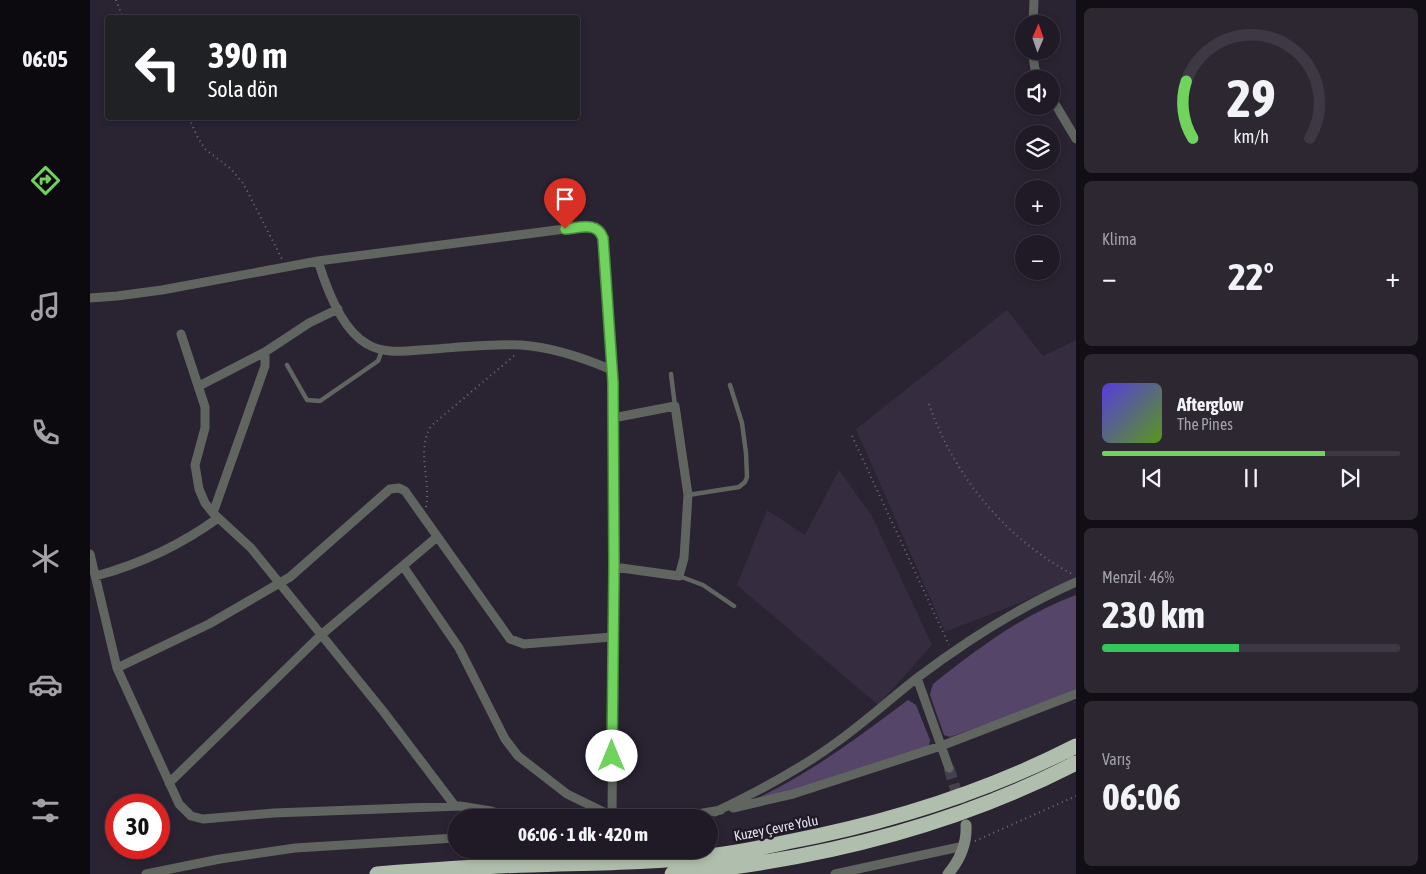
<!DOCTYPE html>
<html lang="tr">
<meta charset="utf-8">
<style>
body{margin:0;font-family:"Asap Condensed",sans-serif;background:#2d2732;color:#f1f3f6;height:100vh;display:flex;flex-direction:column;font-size:19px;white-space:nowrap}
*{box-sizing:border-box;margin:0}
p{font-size:16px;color:#a2a1a7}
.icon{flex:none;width:28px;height:28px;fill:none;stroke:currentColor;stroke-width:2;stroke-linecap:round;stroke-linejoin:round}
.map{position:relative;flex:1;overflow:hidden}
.panel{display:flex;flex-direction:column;gap:8px;padding:8px;background:#120e15;width:350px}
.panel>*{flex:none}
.banner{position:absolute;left:15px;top:15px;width:475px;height:105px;border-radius:5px;box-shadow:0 2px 8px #0003,0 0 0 1px #3d3843;background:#202124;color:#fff;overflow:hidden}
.needle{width:32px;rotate:2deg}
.controls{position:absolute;left:925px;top:15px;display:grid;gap:10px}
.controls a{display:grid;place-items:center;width:45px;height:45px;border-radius:50%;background:#201a26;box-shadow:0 2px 8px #0003,0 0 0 1px #3d3843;font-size:25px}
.speed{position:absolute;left:15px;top:794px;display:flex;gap:10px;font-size:25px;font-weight:700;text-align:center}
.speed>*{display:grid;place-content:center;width:65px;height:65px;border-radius:50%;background:#201a26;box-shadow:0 2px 8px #0003,0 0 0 1px #3d3843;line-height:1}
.speed .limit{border:8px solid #d22;background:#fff;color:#111}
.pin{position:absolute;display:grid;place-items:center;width:42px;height:42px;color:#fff;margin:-51px -21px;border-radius:50% 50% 50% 0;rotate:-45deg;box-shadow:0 0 5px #0007}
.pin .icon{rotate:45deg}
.me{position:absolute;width:55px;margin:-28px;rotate:0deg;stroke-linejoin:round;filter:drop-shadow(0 0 4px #0008)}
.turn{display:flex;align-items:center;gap:18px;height:105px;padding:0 20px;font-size:22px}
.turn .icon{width:65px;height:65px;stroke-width:2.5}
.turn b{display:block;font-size:35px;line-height:42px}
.big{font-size:38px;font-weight:700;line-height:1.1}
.panel .widget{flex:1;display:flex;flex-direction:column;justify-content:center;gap:8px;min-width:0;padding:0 18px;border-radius:8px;background:#2d2732}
.panel .dial{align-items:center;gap:0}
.dial svg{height:130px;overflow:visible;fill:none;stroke:#3d3843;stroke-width:7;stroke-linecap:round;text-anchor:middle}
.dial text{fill:#f1f3f6;stroke:none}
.song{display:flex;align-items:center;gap:15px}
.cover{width:60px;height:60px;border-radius:8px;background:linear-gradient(135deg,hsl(250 70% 55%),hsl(90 70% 35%))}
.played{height:5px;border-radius:2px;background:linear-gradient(90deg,#70d35e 75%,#3d3843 75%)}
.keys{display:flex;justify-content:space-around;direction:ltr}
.heat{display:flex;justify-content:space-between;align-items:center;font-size:28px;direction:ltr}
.charge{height:8px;border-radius:4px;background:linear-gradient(90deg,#34c759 46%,#3d3843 0)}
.trip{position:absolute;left:358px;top:809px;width:270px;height:50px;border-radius:25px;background:#201a26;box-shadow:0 2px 8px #0003,0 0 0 1px #3d3843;font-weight:700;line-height:50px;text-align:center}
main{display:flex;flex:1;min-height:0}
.tabs{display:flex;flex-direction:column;width:90px;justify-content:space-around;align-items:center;background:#0d0a0f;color:#a2a1a7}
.tabs .icon{width:35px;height:35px}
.tabs .on{color:#70d35e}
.tabs b{font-size:22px;color:#f1f3f6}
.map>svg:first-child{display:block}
.built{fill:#352c40}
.green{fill:#554568}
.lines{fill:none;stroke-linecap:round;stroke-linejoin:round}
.secondary-tunnel{stroke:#46404e;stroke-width:11;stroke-dasharray:11 5.5;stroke-linecap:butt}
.path{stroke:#716b78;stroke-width:2;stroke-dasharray:1 4;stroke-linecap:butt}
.lane{stroke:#60665f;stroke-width:4.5}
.street{stroke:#60665f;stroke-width:9}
.secondary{stroke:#818a7f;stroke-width:11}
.highway{stroke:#b0bfad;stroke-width:15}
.route-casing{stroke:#49893d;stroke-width:12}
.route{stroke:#70d35e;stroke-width:9}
.labels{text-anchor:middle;stroke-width:5;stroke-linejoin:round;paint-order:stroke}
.street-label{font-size:14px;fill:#e5e1eb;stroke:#201a28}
</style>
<main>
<nav class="tabs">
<b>06:05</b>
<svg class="icon on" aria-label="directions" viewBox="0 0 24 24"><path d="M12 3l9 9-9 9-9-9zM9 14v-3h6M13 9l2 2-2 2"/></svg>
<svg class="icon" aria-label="music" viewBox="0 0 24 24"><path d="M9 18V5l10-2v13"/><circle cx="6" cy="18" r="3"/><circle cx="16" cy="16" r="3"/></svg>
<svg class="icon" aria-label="phone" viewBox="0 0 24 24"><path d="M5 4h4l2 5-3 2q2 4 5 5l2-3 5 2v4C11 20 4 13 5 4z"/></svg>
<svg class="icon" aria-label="climate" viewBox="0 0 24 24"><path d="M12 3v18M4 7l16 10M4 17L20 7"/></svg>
<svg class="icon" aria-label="car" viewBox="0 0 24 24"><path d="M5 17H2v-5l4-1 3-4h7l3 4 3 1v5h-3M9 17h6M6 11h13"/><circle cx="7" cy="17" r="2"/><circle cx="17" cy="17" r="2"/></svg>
<svg class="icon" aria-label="filters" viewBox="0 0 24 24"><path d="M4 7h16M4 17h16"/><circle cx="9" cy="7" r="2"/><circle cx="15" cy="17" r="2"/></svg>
</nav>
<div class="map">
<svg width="986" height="874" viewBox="0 0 986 874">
<rect width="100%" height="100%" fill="#2a2332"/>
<path class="built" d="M 917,310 L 953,356 L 986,340 L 986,581 L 855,632 L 766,429 Z
M 749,470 L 782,516 L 842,645 L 788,705 L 647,585 L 677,510 L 715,535 Z"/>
<path class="green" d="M 986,595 L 986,690 L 971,697 L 860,737 L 854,735 L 840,695 L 841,690 L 843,684 C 887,649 932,615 986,595 Z
M 818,700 L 826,705 L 840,740 L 839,746 L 705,793 L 661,801 C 719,775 768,737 818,700 Z"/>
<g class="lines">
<path class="secondary-tunnel" d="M 859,768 L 870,804"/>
<path class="path" d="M 26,0 L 33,18
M 99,118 L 107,136 L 115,149 L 141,169 L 153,183 L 192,259
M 839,404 C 864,476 915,538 982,574
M 762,436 L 859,645
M 336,507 C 341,479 326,452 341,426 L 425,355
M 885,841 L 986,796"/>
<path class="lane" d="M 197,365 L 217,400 L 230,401 L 288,361 L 292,350
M 581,374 L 585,406
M 598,495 L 649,487 L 655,482 L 657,477 L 656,453 L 652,423 L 640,385
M 589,576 L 613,585 L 644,606"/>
<path class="street" d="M 943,24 L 944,0
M 942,51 L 945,69 L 950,79
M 961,97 L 986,139
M 228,261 C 236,287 252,330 277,344 C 297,356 322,350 344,349 C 372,347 402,344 431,345 C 462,347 494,358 522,370
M 0,298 L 27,296 L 72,290 L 228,261 L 498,226 L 509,230 L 513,238 L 523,382 L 524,567 L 522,818
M 91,334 L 115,407 L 115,428 L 105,465 L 109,489 L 115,503 L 123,513 L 161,548 L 293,711 L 365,806
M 109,386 L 175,352 L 219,323 L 248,309
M 523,418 L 585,406 L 598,495 L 594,558 L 589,576 L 524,567
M 123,513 L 175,366 L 175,352
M 0,554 L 27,668 L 89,804 L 101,816 L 113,819 L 184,813 L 370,806 L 401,811 L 421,818
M 313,566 L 369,648 L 415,739 L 428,756 L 477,794 L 522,816
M 6,576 C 50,564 91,545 128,518
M 27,668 L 119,624 L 200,577 L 300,489 L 309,488 L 315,491 L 420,639 L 434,644 L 522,637
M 827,678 L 859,768
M 79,783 L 231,635 L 347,537
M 643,808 L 703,794 L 851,746 L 986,694
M 625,812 C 667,792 709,770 747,742 C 775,722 800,699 827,678 C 876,641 929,607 986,582
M 584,818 L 631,810
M 56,874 L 130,859 L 205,848 L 366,838
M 745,874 L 874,846"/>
<path class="secondary" d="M 858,874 C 870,860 877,843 876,825"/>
<path class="highway" d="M 287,874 C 338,870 390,866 441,865 C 500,863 560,863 619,856 C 645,853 671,848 697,842 C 797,823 894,793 986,746
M 582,874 C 721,861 862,827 986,763"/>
</g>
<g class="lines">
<g class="route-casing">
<path id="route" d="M 475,229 C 489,228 507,221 513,238 L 523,382 L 524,567 L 522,756"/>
</g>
<use href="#route" class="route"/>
</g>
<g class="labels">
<g class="street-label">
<text transform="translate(686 828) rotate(-11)" y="5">Kuzey Çevre Yolu</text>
</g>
</g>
</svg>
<div class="controls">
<a><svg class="needle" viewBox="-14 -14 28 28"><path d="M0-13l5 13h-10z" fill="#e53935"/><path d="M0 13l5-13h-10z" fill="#a2a1a7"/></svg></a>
<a><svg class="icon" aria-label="sound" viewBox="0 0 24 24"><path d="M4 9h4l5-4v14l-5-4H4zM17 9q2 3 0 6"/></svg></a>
<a><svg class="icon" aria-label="layers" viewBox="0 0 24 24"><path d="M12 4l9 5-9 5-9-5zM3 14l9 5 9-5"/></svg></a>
<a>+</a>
<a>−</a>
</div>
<div class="speed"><div class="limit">30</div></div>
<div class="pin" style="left:475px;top:229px;background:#d93025"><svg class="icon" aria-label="arrive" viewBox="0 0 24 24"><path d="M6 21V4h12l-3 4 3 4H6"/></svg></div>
<svg class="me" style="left:522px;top:756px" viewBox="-20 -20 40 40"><circle r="19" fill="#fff"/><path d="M0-13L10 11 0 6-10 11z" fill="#70d35e"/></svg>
<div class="trip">06:06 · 1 dk · 420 m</div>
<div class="banner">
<div class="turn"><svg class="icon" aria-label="left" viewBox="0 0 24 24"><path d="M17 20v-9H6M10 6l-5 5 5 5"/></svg><div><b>390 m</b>Sola dön</div></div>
</div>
</div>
<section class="panel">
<div class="widget dial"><svg viewBox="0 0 100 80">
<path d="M14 69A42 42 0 1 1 86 69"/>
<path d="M14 69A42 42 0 0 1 10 34" stroke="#70d35e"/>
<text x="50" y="56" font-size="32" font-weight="700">29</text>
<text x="50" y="72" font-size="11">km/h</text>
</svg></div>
<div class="widget"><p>Klima</p>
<div class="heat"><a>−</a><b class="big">22°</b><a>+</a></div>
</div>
<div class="widget">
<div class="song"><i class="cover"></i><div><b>Afterglow</b><p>The Pines</p></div></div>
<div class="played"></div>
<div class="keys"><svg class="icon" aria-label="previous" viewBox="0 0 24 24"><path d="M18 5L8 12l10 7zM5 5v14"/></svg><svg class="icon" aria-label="pause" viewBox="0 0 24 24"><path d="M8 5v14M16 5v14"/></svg><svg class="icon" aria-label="next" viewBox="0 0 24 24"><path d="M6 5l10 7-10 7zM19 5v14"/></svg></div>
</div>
<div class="widget"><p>Menzil · 46%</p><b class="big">230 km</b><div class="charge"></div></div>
<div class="widget"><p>Varış</p><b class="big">06:06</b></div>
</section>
</main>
